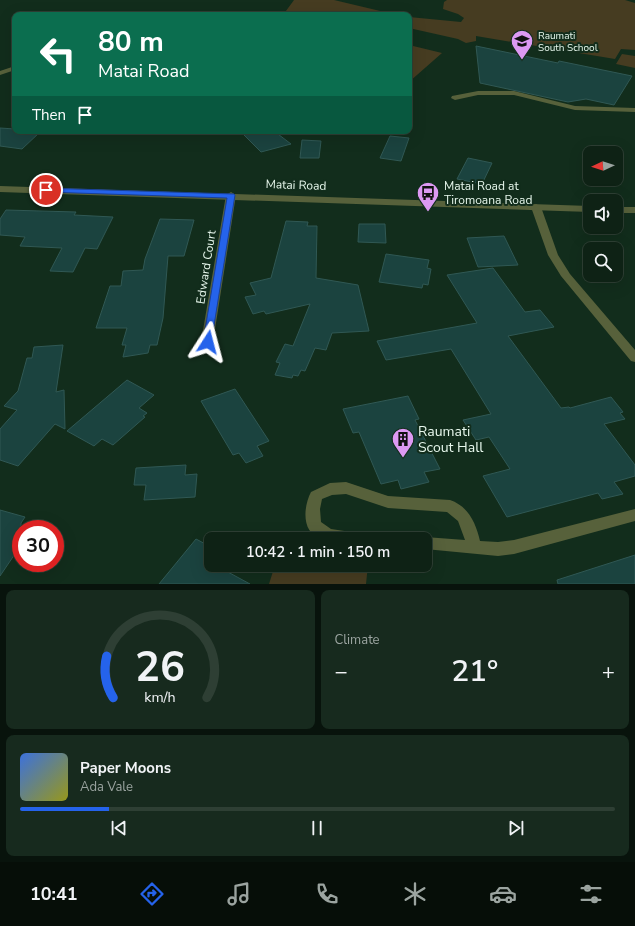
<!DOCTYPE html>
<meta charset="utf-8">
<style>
body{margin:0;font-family:"Nunito Sans",sans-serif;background:#172a1e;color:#f1f3f6;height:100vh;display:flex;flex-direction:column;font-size:15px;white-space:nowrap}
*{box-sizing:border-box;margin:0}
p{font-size:13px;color:#9ba4a0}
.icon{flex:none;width:22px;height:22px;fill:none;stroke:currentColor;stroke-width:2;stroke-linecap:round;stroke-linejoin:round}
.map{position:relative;height:584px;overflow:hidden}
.sheet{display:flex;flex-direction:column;gap:6px;padding:6px;background:#08130c;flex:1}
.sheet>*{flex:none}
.guide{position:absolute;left:12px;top:12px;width:400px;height:122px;border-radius:8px;box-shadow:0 4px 16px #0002,0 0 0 1px #2e3f34;background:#0b6e4f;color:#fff;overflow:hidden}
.needle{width:26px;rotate:266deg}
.controls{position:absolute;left:583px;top:146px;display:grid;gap:8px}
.controls a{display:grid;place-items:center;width:40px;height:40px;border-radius:8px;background:#0e2215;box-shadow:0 4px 16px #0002,0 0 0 1px #2e3f34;font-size:20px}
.speed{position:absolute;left:12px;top:520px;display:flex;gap:8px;font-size:20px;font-weight:700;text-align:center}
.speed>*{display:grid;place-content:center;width:52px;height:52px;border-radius:50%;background:#0e2215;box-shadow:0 4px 16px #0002,0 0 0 1px #2e3f34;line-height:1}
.speed .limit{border:6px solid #d22;background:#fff;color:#111}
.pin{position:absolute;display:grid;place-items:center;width:34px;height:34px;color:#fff;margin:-17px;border:2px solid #fff;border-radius:50%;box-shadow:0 1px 4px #0007}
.me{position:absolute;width:44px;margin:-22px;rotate:9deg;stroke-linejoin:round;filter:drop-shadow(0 0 3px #0008)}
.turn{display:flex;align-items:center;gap:14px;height:84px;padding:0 20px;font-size:18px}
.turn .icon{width:52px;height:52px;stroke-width:2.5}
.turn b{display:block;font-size:28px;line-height:34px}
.then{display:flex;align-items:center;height:38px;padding:0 20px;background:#0003;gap:8px;font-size:15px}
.big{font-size:30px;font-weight:600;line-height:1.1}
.sheet .widget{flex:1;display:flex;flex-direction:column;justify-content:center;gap:6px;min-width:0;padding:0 14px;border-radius:8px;background:#172a1e}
.sheet .dial{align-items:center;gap:0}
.dial svg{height:104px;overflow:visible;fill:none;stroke:#2e3f34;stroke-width:7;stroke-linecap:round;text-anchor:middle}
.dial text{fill:#f1f3f6;stroke:none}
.song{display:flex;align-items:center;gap:12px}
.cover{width:48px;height:48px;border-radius:6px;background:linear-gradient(135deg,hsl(220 70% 55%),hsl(60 70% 35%))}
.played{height:4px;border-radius:2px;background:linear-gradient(90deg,#2563eb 15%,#2e3f34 15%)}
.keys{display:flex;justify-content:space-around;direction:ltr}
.heat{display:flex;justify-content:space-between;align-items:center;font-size:22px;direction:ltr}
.sheet .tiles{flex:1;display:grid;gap:6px;grid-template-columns:1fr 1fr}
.widget:last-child{grid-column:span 2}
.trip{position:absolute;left:204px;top:532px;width:228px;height:40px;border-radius:8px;background:#0e2215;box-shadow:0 4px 16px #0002,0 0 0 1px #2e3f34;font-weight:600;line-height:40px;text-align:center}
.menu{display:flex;height:64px;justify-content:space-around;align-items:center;background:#060e08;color:#9ba4a0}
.menu .icon{width:28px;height:28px}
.menu .selected{color:#2563eb}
.menu b{font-size:18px;color:#f1f3f6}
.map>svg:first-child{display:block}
.green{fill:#463c21}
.building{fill:#1b433f;stroke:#305854}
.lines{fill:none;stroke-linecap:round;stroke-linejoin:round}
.service{fill:#57613b;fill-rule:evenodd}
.minor{fill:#57613b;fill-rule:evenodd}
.tertiary{fill:#57613b;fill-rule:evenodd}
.route{fill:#2563eb;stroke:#184099}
.labels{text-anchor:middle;stroke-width:4;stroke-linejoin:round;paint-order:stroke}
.far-poi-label{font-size:10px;fill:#e7f7ec;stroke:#122d1c;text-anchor:start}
.street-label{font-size:12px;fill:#e7f7ec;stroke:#122d1c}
.poi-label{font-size:12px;fill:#e7f7ec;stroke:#122d1c;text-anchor:start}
.near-poi-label{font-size:14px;fill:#e7f7ec;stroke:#122d1c;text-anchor:start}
</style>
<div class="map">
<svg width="635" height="584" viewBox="0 0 635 584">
<rect width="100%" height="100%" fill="#122d1c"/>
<path class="green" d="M 294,0 L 334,0 L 397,15 L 283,15 Z
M 447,0 L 625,0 L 635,3 L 635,50 L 621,49 L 615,59 L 476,36 L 476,41 L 466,43 L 458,39 L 409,28 L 409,17 L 461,22 L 464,18 L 458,14 L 443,9 L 444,2 Z
M 409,45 L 442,53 L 409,82 Z
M 622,54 L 635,56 L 635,68 L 616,64 Z
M 275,565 L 368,565 L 366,584 L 269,584 Z"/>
<path class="building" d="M 476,46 L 558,63 L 559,61 L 632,76 L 614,105 L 586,99 L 568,102 L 480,83 Z
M 0,128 L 15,129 L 15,131 L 40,132 L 22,149 L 0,146 Z
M 240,131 L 274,131 L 291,144 L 261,152 Z
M 390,136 L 409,138 L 401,161 L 380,158 Z
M 302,140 L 321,141 L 319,158 L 300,158 Z
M 468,158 L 492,163 L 482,184 L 457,179 Z
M 6,210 L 76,212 L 74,215 L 113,217 L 97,249 L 85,248 L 73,272 L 50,271 L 62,248 L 20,246 L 25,237 L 0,235 L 0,219 Z
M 160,219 L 194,220 L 184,256 L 168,256 L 163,318 L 157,345 L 150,345 L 148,353 L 123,357 L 126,345 L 122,345 L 127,328 L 96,328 L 110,286 L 121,286 L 123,271 L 143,270 L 145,259 Z
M 286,221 L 308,222 L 307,226 L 317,226 L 316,278 L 358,285 L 369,331 L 332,333 L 326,350 L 315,348 L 305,371 L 301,370 L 298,376 L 293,375 L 292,378 L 275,375 L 280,363 L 276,362 L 285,344 L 293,346 L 310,304 L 266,314 L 264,311 L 253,314 L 245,297 L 256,295 L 250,283 L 271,278 Z
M 359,224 L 385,224 L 386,243 L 358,242 Z
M 504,236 L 518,265 L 478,267 L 467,238 Z
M 386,254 L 429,260 L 427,268 L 431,269 L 428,285 L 423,284 L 422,288 L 379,282 Z
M 493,268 L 525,312 L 540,310 L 554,327 L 508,336 L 561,408 L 569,407 L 570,408 L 611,397 L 623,412 L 620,413 L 625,419 L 604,424 L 635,465 L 635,476 L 614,482 L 623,494 L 602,499 L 598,493 L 507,517 L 483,476 L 510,469 L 489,437 L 476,440 L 463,420 L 491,414 L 451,349 L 386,360 L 377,341 L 477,323 L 447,275 Z
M 63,345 L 56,392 L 64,390 L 65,429 L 55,424 L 18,466 L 0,460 L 0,429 L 17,410 L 4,406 L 18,391 L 27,358 L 32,358 L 34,347 Z
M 127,380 L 154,395 L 139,408 L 147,413 L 143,416 L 145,417 L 113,445 L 102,439 L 94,446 L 67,431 Z
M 235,389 L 269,441 L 257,446 L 263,456 L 246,463 L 239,453 L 233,455 L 201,401 Z
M 408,396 L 419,419 L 415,420 L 440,469 L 424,472 L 429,482 L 401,489 L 398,480 L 381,484 L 359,432 L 353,433 L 343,409 Z
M 186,465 L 185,475 L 197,474 L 195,497 L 144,500 L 146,485 L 134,485 L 136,468 Z
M 0,510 L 25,517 L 21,523 L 21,545 L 0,576 Z
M 196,539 L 211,547 L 211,565 L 215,565 L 250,584 L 159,584 Z
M 635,555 L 635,584 L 558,584 L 557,580 Z"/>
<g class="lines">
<path class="service" d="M 478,91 L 514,91 L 575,106 L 635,108 L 635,112 L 575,110 L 514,95 L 478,95 L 455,100 L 451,98 L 452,96 Z
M 346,482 L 388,496 L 450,500 C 468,506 476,523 480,541 L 498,542 L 514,540 L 635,509 L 635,521 L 514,554 L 498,556 L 425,549 L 425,539 L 419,539 L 425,537 L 465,540 L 458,521 L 447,512 L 388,508 L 346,494 L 332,495 L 322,499 L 320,509 L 321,522 L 331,529 L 364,534 L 367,539 C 354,539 335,541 323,539 C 301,535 303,507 311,492 L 330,483 Z"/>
<path class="minor" d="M 15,66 L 15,70 L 0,75 L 0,71 Z
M 231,192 L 236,195 L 213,342 L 211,345 L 203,345 L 201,342 L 226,195 Z
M 536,204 L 541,207 L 558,255 L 570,274 L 635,350 L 635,362 L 631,361 L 561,276 L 548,255 L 531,207 Z"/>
<path class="tertiary" d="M 0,186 L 590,206 L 590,212 L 0,192 Z
M 616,207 L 635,207 L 635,213 L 616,213 Z"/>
</g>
<path class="route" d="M 43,188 L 234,194 L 235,195 L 211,344 L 204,344 L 203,342 L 227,198 L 46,192 L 43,192 Z"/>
<defs>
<g id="school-pin" transform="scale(1.15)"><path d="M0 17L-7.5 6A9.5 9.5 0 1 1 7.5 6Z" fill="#dd99f3" stroke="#122d1c"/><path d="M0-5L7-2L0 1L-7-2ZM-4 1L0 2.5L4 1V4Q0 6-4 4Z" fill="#111"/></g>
<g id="bus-pin" transform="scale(1.15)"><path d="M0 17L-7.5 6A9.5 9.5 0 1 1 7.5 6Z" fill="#dd99f3" stroke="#122d1c"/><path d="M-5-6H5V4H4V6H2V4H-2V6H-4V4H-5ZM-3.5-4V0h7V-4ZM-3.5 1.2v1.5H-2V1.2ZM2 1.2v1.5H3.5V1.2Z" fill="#111"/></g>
<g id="building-pin" transform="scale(1.15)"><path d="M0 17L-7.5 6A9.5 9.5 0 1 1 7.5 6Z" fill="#dd99f3" stroke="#122d1c"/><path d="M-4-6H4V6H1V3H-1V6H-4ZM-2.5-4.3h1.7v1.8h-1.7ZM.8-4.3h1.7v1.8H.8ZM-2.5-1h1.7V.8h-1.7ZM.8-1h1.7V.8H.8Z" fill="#111"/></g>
</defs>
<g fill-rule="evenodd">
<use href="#school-pin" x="522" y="41"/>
<use href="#bus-pin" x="428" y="193"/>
<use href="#building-pin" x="403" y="439"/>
</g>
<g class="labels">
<g class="far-poi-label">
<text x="538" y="39">Raumati<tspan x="538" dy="12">South School</tspan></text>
</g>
<g class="street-label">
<text transform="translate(296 185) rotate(2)" y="4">Matai Road</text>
<text transform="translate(206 267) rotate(-81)" y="4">Edward Court</text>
</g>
<g class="poi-label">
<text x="444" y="190">Matai Road at<tspan x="444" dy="14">Tiromoana Road</tspan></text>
</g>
<g class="near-poi-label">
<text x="418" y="436">Raumati<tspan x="418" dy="16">Scout Hall</tspan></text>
</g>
</g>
</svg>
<div class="controls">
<a><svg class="needle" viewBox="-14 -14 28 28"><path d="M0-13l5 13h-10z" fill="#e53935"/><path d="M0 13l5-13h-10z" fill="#9ba4a0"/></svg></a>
<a><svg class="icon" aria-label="sound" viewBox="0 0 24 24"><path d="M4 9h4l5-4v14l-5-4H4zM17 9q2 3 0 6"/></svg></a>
<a><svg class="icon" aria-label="search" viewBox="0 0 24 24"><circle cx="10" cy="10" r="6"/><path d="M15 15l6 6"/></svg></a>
</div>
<div class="speed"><div class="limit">30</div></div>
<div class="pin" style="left:46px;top:190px;background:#d93025"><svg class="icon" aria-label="arrive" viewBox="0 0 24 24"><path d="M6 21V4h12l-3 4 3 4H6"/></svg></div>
<svg class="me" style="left:208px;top:342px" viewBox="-20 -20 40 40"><path d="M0-17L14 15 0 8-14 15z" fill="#2563eb" stroke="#fff" stroke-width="4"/></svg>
<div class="trip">10:42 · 1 min · 150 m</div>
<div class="guide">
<div class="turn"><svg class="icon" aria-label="left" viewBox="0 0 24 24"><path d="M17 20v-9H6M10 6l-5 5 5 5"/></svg><div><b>80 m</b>Matai Road</div></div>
<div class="then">Then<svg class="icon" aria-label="arrive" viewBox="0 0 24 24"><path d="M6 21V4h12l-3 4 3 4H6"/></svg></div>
</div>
</div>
<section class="sheet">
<div class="tiles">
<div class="widget dial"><svg viewBox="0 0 100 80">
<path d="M14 69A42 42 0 1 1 86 69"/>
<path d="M14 69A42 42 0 0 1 9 37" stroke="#2563eb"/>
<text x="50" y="56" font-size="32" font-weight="700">26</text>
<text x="50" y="72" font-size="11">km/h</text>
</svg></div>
<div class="widget"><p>Climate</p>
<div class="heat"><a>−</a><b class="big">21°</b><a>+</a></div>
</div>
<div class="widget">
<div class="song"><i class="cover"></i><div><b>Paper Moons</b><p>Ada Vale</p></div></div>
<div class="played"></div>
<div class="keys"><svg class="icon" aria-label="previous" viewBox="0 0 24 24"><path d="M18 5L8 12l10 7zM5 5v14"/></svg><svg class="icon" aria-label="pause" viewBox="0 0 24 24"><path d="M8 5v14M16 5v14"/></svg><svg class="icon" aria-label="next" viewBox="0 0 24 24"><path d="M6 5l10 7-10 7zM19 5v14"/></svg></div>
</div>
</div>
</section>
<nav class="menu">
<b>10:41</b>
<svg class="icon selected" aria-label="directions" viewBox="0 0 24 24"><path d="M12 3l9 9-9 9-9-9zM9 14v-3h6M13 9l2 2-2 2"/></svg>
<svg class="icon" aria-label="music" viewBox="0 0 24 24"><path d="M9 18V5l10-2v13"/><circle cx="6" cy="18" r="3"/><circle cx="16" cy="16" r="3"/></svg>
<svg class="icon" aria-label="phone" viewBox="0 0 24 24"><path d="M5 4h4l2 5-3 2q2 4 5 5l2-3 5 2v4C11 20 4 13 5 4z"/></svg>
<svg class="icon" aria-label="climate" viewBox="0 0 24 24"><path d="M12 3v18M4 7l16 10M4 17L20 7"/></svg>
<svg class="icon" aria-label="car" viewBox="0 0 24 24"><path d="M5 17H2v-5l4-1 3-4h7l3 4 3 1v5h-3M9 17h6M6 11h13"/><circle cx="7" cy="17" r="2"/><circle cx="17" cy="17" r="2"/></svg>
<svg class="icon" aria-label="filters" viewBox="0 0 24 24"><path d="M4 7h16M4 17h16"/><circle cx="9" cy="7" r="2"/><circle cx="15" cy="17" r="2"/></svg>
</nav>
